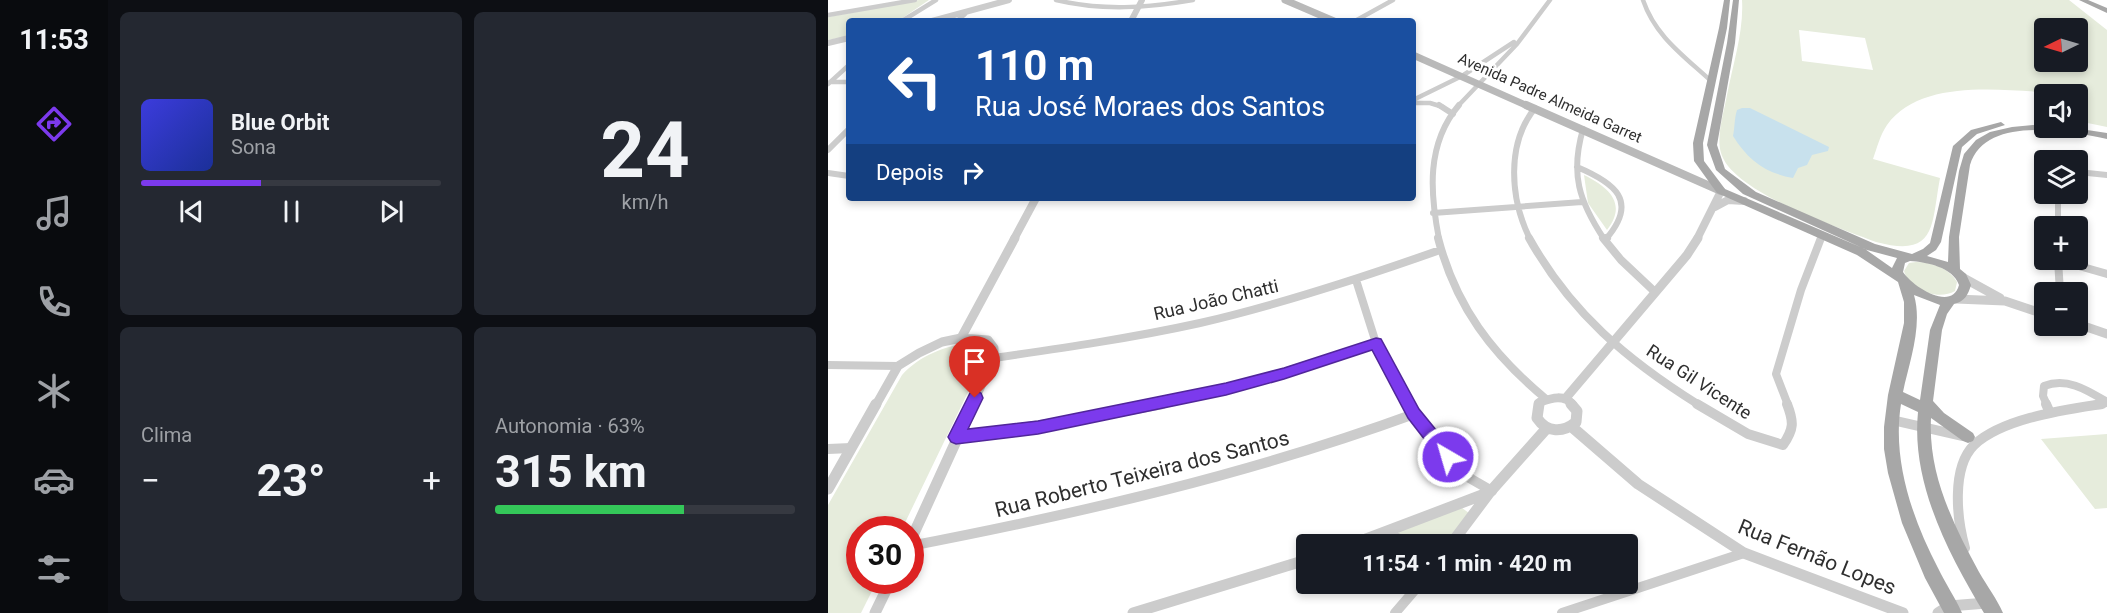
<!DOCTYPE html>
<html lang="pt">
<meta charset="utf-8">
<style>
body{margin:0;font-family:Roboto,sans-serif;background:#242831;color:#f1f3f6;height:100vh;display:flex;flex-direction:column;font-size:22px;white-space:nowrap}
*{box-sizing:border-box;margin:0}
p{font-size:20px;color:#9ea1a6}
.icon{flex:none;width:33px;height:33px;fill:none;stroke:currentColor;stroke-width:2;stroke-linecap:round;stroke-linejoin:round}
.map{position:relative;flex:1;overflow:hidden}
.panel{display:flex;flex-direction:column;gap:12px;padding:12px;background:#0d0f14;width:720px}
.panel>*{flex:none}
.banner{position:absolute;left:18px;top:18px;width:570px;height:183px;border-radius:6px;box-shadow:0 3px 9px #0003;background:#1a4fa0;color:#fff;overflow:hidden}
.needle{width:39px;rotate:265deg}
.fabs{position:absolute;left:1206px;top:18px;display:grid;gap:12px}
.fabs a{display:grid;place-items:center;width:54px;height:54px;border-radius:6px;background:#171b24;box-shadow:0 3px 9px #0003;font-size:30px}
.speed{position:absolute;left:18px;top:516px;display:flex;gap:12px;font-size:30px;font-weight:700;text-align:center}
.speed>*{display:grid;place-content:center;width:78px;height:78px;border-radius:50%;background:#171b24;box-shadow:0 3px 9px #0003;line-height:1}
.speed .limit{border:9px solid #d22;background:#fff;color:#111}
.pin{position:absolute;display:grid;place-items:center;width:51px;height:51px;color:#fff;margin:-62px -26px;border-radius:50% 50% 50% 0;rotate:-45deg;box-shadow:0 0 6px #0007}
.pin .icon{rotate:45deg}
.me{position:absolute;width:66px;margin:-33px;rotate:322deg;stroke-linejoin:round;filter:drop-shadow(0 0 4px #0008)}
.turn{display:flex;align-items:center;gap:21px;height:126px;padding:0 30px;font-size:27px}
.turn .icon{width:78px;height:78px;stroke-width:2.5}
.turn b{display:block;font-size:42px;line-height:51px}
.then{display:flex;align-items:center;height:57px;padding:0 30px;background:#0003;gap:12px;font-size:22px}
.big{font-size:45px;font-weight:700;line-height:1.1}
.panel .card{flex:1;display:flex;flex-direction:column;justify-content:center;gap:9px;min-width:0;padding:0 21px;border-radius:9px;background:#242831}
.panel .dial{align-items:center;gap:0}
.dial b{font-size:78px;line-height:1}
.song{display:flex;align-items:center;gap:18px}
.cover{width:72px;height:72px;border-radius:9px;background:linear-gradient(135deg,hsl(240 70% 55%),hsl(230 70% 35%))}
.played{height:6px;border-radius:3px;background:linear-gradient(90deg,#7c3aed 40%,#363941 40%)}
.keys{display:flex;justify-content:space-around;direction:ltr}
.heat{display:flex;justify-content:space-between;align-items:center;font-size:33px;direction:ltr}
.charge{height:9px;border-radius:4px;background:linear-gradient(90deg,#34c759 63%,#363941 0)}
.panel .tiles{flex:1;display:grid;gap:12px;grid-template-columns:repeat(2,1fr)}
.trip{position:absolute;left:468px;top:534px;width:342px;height:60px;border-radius:6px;background:#171b24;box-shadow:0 3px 9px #0003;font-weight:700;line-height:60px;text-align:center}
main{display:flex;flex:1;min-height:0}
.tabs{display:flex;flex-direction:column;width:108px;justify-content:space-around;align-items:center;background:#090b0e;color:#9ea1a6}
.tabs .icon{width:42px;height:42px}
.tabs .on{color:#7c3aed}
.tabs b{font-size:27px;color:#f1f3f6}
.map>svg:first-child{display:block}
.green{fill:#e6ecdc;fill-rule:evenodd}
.water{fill:#c8e1ed}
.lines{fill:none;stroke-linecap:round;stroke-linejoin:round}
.minor-far3{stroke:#ccc;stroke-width:4.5}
.minor-far2{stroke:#ccc;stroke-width:6}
.minor-far1{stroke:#ccc;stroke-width:8}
.minor{stroke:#ccc;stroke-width:10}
.tertiary-far3{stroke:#ccc;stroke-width:6}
.tertiary-far2{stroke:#ccc;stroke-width:8}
.tertiary-far1{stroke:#ccc;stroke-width:9}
.tertiary{stroke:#ccc;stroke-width:11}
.secondary-far1{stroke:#b9b9b9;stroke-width:7}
.secondary{stroke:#b9b9b9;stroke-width:8}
.primary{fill:#a7a7a7;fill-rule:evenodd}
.route{fill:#7c3aed;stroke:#51269a;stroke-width:1.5}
.labels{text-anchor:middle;stroke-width:6;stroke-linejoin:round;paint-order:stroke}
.far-street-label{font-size:15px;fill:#2f2f2f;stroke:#fff}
.street-label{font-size:18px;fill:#2f2f2f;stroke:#fff}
.near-street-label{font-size:21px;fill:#2f2f2f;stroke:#fff}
</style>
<main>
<nav class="tabs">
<b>11:53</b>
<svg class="icon on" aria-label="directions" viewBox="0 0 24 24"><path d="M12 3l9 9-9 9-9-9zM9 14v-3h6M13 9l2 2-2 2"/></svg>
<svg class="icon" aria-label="music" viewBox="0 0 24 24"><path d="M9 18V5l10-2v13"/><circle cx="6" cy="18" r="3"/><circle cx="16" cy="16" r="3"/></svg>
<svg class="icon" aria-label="phone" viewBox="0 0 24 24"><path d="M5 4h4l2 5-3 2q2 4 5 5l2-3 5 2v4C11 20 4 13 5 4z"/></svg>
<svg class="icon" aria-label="climate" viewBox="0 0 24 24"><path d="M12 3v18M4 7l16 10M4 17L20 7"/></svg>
<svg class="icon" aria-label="car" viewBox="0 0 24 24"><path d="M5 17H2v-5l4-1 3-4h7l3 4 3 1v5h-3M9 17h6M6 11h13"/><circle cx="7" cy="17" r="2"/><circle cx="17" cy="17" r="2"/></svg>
<svg class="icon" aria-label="filters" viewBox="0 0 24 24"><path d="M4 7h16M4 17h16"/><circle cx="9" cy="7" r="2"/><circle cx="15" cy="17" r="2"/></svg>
</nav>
<section class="panel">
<div class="tiles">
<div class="card">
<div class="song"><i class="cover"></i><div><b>Blue Orbit</b><p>Sona</p></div></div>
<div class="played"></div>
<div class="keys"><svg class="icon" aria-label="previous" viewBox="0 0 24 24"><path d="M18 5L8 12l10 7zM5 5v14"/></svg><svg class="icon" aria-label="pause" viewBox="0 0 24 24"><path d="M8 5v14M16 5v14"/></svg><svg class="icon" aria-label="next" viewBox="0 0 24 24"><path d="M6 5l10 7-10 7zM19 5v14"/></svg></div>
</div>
<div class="card dial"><b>24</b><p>km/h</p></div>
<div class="card"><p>Clima</p>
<div class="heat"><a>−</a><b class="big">23°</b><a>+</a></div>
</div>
<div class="card"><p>Autonomia · 63%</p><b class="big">315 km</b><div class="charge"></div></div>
</div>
</section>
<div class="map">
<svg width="1279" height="613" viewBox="0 0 1279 613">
<rect width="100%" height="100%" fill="#fff"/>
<path class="green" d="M 91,0 L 101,0 L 70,21 L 21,21 L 21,36 L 0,40 L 0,17 Z
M 914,0 L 1241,0 L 1279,30 L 1279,127 L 1250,121 L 1250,94 C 1196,94 1097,72 1059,125 C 1052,135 1049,148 1045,159 L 1112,178 C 1103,226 1109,258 1048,242 C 1011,228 904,192 893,153 C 888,136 896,112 899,95 C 905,64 916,31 914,0 ZM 1216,28 L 1250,28 L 1250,62 L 1216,62 ZM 971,30 L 1037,38 L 1045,70 L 974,61 Z
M 756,175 C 780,187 800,203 779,230 L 760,203 Z
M 1088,262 C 1104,262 1121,268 1129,282 L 1127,291 C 1110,301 1081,290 1076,271 L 1081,263 Z
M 143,343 L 153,349 L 156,359 L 74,529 L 32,530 L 32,580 L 49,581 L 33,613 L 0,613 L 0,505 L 74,375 C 91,356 118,345 143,343 Z
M 1279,434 L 1279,508 L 1267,509 L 1213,439 Z
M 630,505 L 645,516 L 621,544 L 585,544 L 554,535 Z"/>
<path class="water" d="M 914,108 L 922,108 L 1001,147 L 1000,151 L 984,155 L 979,165 L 970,168 L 965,178 C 937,173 920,160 905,136 C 907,127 906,120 909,110 Z"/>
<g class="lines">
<path class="minor-far3" d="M 228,0 C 274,11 319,8 365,0
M 815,0 C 827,36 856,56 883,81
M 0,15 L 87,0
M 74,21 L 108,0
M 129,21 L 137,14
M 527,21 L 565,0
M 2,82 L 21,82
M 0,84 L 21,65
M 585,100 L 634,76 L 686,42
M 586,103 L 602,103 L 615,107
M 629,107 L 689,44 L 722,0"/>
<path class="minor-far2" d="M 611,105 L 625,114
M 755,129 C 742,174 751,201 776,239
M 0,150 L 21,129
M 749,167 C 787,183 811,201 778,239
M 1250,172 L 1279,175
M 0,173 L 21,176
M 1230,194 L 1230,226
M 605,213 L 754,202
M 611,239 C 602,193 598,144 631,105
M 702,239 C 682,199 678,144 707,108
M 992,239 L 994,235"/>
<path class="minor-far1" d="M 610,238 C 628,307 664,354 718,399
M 701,238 C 743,313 799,360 871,405
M 775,238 L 793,260 L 827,292
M 777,240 L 779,238
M 1230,260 L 1279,274
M 1230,260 L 1232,292
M 528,280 L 548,343 L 581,405
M 166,358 C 235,348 304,338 372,323 C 454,304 533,278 612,250
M 0,365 L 70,366
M 327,405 L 416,384 L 548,343
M 960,405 L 948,374 L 973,290 L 993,238
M 1219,405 L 1215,396 L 1216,386 C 1239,377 1259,390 1279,402
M 1265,405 L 1279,403"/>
<path class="minor" d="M 581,404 L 631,472 L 664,491
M 869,404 L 920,434 L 955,445 C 966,429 966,422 959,404
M 1218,404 L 1222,413
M 1064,420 L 1134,436
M 129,437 L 253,419 L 335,404
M 0,449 L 23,448
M 82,546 C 253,513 422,474 586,414
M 1137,548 C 1129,520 1123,468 1146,445 C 1175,418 1236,410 1274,404
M 567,613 L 592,584
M 734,613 L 916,553"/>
<path class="tertiary-far3" d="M 104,21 L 181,0
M 303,21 L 314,0
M 0,43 L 21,38"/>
<path class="tertiary-far2" d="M 887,207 L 900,200 L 916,201
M 186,239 L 208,198
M 869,239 L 893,191"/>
<path class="tertiary-far1" d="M 1132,276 L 1172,298
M 1128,299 L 1177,301 L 1216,314
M 1250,324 L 1279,334
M 133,338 L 187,238
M 737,399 L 859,255 L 870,238
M 48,405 L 70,366 L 91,353 L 114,342 L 133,338 L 160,340 L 166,348 L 166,358 L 144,405
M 711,405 L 712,402 C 724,398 736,394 745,405"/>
<path class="tertiary" d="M 711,404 L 709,418 C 719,433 735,433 748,422 L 749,411 L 743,404
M 744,427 L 810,484 L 916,553 L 1075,613
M 0,489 L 48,404
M 553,536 L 565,537 L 583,544
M 82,542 L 145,404
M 525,544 L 662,492
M 623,544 L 662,492 L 719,428
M 47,613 L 63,580
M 305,613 L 478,560
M 1110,613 L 1121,606 L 1159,603"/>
<path class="secondary-far1" d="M 457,0 L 506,21
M 585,55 L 702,107"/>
<path class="secondary" d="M 698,105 L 893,191"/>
<path class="primary" d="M 896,0 L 902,0 L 899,28 L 875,143 L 876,161 L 897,189 L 1037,249 L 1064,268 L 1069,258 L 1039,250 L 915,194 L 888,170 L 879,145 L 899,43 L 905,0 L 911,0 L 907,43 L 889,145 L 897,169 L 928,192 L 1047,244 L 1084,254 L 1095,249 L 1102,243 L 1125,146 L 1143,130 L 1173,122 L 1177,125 L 1149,134 L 1134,147 L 1113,242 L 1108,250 L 1099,256 L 1120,262 L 1121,237 L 1131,171 L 1136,154 L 1148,140 L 1162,132 L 1184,127 L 1205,125 L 1246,128 L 1279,133 L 1279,139 C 1241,131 1157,115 1142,165 L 1131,237 L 1132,269 L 1138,274 L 1143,285 C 1140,295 1137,301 1126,304 L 1119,314 L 1114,330 L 1105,401 L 1116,413 L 1145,433 L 1147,437 L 1145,441 L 1140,443 L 1135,441 L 1103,418 C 1100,474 1125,524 1151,572 C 1159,586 1169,599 1175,613 L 1156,613 C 1120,553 1083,483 1090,412 L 1073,404 C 1064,460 1084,518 1110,568 C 1117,583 1127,597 1134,613 L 1116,613 L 1097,578 L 1074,523 L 1060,473 L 1056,449 L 1056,427 L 1060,395 L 1076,323 L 1076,302 L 1070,282 L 1029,255 L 889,193 L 866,161 L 865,143 L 891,28 ZM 1082,261 C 1098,262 1125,267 1131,285 C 1124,312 1085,287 1075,272 L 1077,263 ZM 1086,295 L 1112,305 L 1102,330 L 1092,400 L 1075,392 C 1081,363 1095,326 1086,295 Z
M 1251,0 L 1260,0 L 1279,8 L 1279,13 Z"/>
</g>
<path class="route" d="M 548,338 L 553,339 L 591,409 L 626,452 L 628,457 L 626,462 L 620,464 L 614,462 L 580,418 L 544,350 L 456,379 L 398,395 L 210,434 L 128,444 L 123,442 L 120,437 L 142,393 L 147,391 L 153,393 L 155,398 L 140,429 L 210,421 L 398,383 L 456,368 Z"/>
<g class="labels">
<g class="far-street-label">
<text transform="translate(722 98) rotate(24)" y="5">Avenida Padre Almeida Garret</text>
</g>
<g class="street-label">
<text transform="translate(388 300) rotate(-13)" y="6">Rua João Chatti</text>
<text transform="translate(871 382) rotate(33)" y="6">Rua Gil Vicente</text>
</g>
<g class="near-street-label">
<text transform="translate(314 474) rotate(-14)" y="7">Rua Roberto Teixeira dos Santos</text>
<text transform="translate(989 557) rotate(22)" y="7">Rua Fernão Lopes</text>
</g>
</g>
</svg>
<div class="fabs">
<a><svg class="needle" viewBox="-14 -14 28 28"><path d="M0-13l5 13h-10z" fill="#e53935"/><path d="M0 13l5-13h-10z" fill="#9ea1a6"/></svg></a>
<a><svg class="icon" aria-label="sound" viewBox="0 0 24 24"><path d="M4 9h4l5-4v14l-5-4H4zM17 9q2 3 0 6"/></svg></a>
<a><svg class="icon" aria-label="layers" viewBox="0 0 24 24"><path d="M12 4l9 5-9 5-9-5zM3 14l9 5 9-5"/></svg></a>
<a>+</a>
<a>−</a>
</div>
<div class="speed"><div class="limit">30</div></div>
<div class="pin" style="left:147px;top:398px;background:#d93025"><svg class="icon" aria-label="arrive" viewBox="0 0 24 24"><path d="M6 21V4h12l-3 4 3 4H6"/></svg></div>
<svg class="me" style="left:620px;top:457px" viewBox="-20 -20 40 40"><circle r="17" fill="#7c3aed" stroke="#fff" stroke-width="3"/><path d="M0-11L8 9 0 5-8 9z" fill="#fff"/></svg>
<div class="trip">11:54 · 1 min · 420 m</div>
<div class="banner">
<div class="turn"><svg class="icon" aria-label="left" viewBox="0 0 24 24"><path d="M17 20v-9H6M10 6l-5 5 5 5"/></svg><div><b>110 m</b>Rua José Moraes dos Santos</div></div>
<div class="then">Depois<svg class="icon" aria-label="right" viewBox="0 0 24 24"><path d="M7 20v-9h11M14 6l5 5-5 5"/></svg></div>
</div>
</div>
</main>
